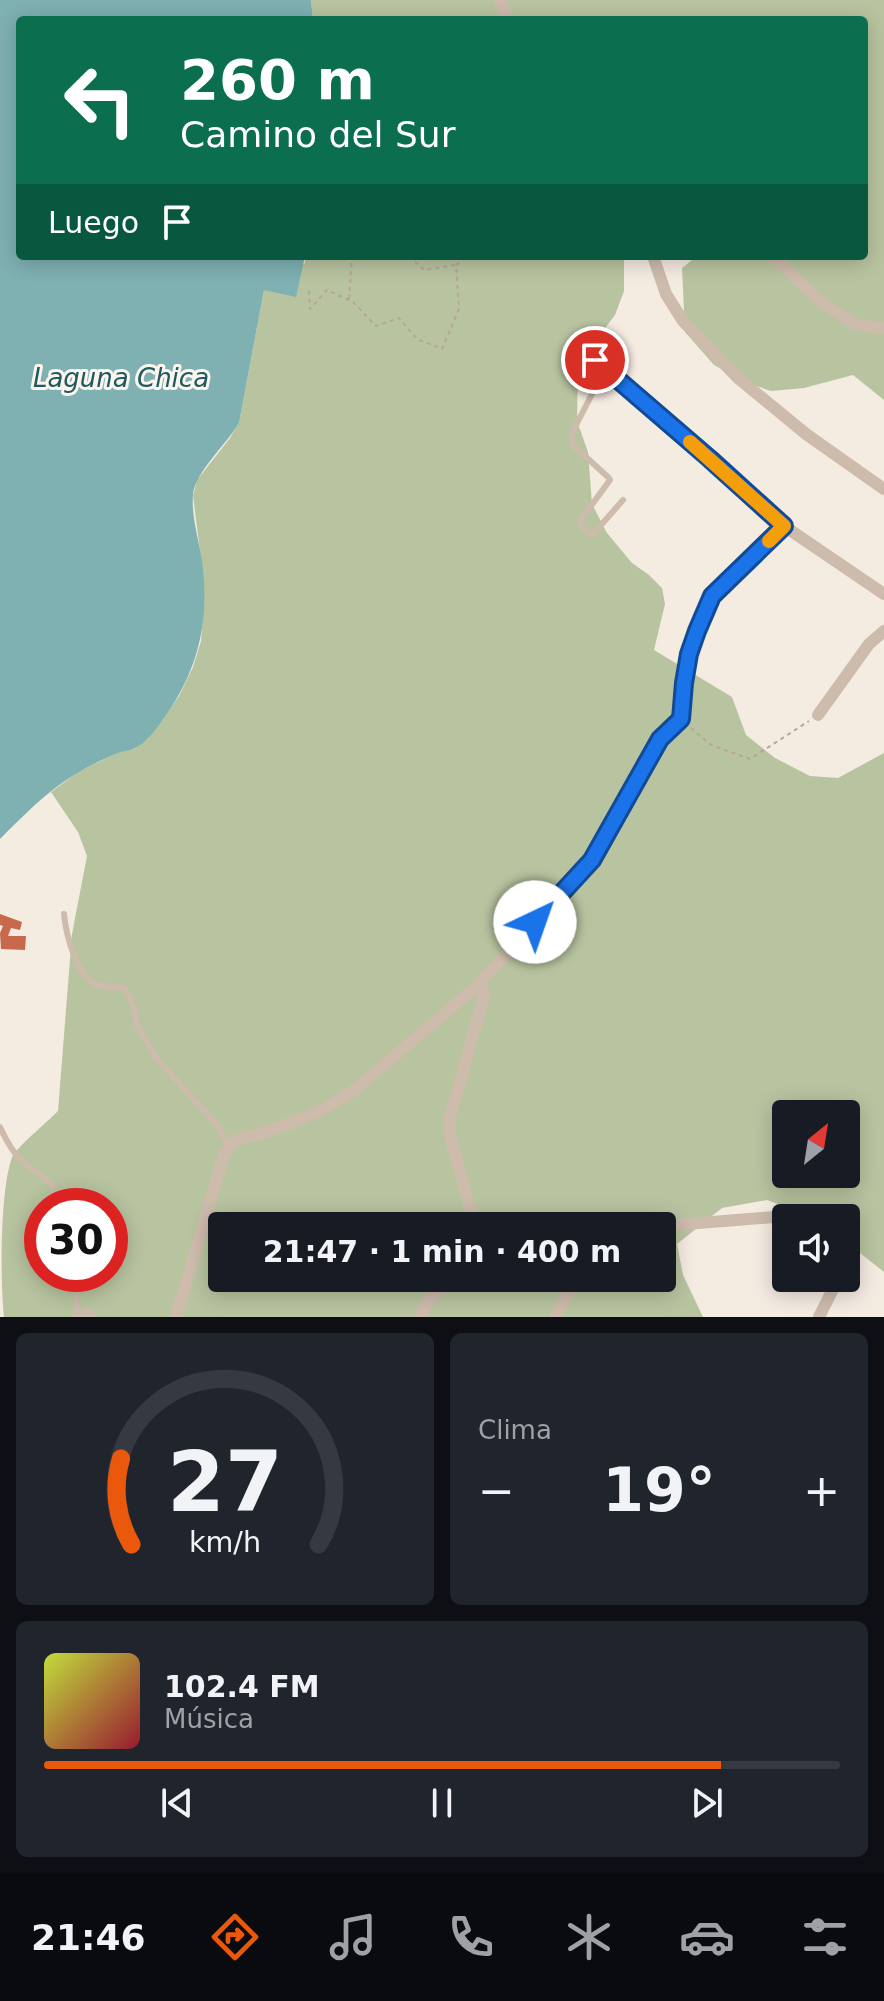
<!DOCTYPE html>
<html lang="es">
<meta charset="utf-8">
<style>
body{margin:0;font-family:"DejaVu Sans",sans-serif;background:#20242c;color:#f1f3f6;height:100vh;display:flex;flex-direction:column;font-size:30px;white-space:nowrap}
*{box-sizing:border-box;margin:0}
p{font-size:26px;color:#9ea1a6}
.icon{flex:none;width:44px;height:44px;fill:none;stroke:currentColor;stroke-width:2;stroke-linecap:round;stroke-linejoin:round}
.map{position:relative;height:1317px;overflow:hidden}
.panel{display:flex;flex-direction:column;gap:16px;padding:16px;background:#0d0f14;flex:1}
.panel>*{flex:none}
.guide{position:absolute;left:16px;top:16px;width:852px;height:244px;border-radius:8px;box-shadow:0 4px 20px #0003;background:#0b6e4f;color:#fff;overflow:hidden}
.needle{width:52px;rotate:30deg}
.fabs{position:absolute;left:772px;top:1100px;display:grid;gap:16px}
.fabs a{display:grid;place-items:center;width:88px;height:88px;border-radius:8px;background:#171b24;box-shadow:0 4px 20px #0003;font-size:40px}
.speed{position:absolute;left:24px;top:1188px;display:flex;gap:16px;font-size:40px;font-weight:700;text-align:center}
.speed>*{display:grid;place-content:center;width:104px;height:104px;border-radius:50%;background:#171b24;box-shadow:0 4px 20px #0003;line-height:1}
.speed .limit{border:12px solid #d22;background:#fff;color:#111}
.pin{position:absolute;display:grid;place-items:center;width:68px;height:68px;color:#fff;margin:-34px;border:4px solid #fff;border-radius:50%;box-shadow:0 2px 8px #0007}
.me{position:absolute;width:88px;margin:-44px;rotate:42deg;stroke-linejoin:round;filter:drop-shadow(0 0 6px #0008)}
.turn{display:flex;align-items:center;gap:28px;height:168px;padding:0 32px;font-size:36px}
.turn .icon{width:104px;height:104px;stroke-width:2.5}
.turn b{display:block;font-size:56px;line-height:68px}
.then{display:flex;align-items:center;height:76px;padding:0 32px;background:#0003;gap:16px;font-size:30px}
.big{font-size:60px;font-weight:600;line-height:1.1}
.panel .tile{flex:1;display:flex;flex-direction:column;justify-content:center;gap:12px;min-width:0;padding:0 28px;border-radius:12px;background:#20242c}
.panel .dial{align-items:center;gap:0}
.dial svg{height:208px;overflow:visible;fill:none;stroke:#363941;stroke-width:7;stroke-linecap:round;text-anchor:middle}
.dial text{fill:#f1f3f6;stroke:none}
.song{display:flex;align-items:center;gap:24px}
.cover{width:96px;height:96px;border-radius:12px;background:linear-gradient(135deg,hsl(70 70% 55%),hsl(350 70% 35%))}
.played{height:8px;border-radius:4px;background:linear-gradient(90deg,#ea580c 85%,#363941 85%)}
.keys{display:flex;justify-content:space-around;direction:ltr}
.heat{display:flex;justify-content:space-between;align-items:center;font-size:44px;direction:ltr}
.panel .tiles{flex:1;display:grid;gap:16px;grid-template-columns:1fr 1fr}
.tile:last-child{grid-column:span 2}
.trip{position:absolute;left:208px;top:1212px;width:468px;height:80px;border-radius:8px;background:#171b24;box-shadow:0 4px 20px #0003;font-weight:600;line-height:80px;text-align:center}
.dock{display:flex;height:128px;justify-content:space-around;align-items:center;background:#090b0e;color:#9ea1a6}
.dock .icon{width:56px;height:56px}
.dock .current{color:#ea580c}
.dock b{font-size:36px;color:#f1f3f6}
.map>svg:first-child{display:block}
.green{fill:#b8c4a0;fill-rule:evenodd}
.water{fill:#7fb0b2}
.building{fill:#c8694b}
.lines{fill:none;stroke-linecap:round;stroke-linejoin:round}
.path{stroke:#b9a596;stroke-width:2;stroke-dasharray:4 4;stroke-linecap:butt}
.service{stroke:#cdbbac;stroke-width:6}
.minor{stroke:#cdbbac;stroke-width:12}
.route-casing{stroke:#114b97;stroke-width:20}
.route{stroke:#1a73e8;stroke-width:14}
.slow{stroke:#f59e0b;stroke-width:14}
.labels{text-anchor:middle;stroke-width:6;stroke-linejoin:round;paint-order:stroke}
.water-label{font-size:26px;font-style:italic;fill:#1f5a5e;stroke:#fbf5ee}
</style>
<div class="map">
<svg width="884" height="1317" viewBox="0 0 884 1317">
<rect width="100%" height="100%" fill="#f4ebe1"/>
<path class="green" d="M 311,0 L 884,0 L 884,400 L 853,375 L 804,388 L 771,391 L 745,382 L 714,365 L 685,332 L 682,268 L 697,256 L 864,256 L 864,20 L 313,20 Z
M 305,256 L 624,256 L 624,291 L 615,315 L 578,364 L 577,421 L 588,452 L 592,504 L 607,533 L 632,563 L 649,575 L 662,588 L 665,604 L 654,650 L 732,697 L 746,735 L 775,758 L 810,776 L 838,778 L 884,753 L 884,1272 L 846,1242 L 846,1218 L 816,1218 L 767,1200 L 722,1208 L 677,1244 L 683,1275 L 703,1317 L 4,1317 C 0,1280 0,1185 13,1155 C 23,1142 46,1123 58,1111 L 72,934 L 87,856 L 78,832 L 51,792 L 78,772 L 119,752 L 134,749 L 148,739 L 179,696 L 193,667 L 201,641 L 203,614 L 202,566 L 193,496 L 197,480 L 230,438 L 239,423 L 264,290 L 305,263 ZM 786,1114 L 846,1114 L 846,1174 L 786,1174 ZM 42,1206 L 110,1206 L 110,1274 L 42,1274 ZM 222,1226 L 662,1226 L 662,1278 L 222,1278 Z"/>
<path class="water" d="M 0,0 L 311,0 L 313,20 L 20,20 L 20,256 L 305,256 L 296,297 L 264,290 L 239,423 C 226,445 196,471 193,494 C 191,516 199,540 202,561 C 210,623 198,672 161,722 C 154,732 146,743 135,748 C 130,751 123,751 118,753 C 103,759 87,767 74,775 C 46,792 23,816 0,839 Z"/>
<path class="building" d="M 0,914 L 22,922 L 20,930 L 11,928 L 8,936 L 26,936 L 25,950 L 1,949 L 0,933 L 3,926 L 0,925 Z"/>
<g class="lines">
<path class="path" d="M 387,256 L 389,256
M 409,256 L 424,270 L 455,265
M 309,291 L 310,309 L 327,290 L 353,302 L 376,326 L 399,318 L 417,339 L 442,349 L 459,309 L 456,265 L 467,256
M 349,299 L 352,256
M 691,728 L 711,745 L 750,759 L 809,721"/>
<path class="service" d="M 608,371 L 595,388 L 571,435 L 574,446 L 609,478 L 610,480 L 582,518 L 580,525 L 590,534 L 594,533 L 623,500
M 64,914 C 66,934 77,980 99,985 C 108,987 115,986 125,989 L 133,1005 L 137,1025 L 157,1059 L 217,1125 L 228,1146
M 0,1127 C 5,1138 11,1150 20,1159 C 38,1176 56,1177 58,1206
M 74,1274 L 78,1317"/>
<path class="minor" d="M 500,2 L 509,20
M 653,256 L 666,294 L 683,321 L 738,378 L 806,434 L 884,489
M 772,256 L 821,302 L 857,325 L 884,328
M 595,360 L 710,459 L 784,526 L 884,594
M 818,715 L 869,644 L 884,631
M 478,985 L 592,860 L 660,739 L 681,719 L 684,683 L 689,654 L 697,631 L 712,596 L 784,526
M 662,1226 L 774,1217 L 786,1221
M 78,1317 L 86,1313 L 90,1317
M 176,1317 L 223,1158 L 229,1146 L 238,1139 L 260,1134 L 296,1121 L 326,1108 L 357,1088 L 478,985 L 483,990 L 483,999 L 450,1118 L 450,1136 L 475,1226
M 420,1317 C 427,1297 440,1289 456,1278
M 555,1317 L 576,1278
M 819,1317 L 834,1287 L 835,1278"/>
</g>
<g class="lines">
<g class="route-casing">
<path id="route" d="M 535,922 L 592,860 L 660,739 L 681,719 L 684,683 L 689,654 L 697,631 L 712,596 L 784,526 L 710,459 L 595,360"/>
</g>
<use href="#route" class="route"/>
<path class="slow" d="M 690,442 L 784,526 L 769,541"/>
</g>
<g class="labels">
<g class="water-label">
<text x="121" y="387">Laguna Chica</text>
</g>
</g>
</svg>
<div class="fabs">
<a><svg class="needle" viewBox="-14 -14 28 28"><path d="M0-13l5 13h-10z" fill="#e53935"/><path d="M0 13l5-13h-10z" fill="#9ea1a6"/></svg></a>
<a><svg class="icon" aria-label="sound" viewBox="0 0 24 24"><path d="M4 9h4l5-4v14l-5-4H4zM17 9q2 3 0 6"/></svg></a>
</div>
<div class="speed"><div class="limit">30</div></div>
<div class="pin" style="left:595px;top:360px;background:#d93025"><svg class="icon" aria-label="arrive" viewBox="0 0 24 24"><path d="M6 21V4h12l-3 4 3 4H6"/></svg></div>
<svg class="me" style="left:535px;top:922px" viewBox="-20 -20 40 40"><circle r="19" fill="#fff"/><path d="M0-13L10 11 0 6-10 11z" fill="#1a73e8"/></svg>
<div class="trip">21:47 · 1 min · 400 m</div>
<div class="guide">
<div class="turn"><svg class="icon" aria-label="left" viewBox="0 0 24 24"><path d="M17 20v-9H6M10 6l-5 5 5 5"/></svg><div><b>260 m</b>Camino del Sur</div></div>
<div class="then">Luego<svg class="icon" aria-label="arrive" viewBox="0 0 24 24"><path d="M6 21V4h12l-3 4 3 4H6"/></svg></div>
</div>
</div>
<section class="panel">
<div class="tiles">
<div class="tile dial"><svg viewBox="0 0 100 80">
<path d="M14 69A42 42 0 1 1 86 69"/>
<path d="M14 69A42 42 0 0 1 10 36" stroke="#ea580c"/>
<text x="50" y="56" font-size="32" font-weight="700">27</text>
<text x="50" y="72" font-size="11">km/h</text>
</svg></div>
<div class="tile"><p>Clima</p>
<div class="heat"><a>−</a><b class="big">19°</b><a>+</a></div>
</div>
<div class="tile">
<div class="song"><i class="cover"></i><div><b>102.4 FM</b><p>Música</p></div></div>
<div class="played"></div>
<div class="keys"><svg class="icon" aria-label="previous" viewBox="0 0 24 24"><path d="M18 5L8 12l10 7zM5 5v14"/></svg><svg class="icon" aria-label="pause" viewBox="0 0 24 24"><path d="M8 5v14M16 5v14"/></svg><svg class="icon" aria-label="next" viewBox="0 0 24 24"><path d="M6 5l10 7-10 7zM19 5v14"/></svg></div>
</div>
</div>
</section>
<nav class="dock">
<b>21:46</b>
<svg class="icon current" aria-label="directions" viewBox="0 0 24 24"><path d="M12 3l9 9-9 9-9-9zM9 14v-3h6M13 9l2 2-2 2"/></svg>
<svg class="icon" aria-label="music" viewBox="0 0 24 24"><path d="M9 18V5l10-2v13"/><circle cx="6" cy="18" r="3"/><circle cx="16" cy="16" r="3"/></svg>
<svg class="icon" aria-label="phone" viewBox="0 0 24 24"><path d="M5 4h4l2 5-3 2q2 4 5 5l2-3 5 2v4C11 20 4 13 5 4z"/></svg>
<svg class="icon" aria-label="climate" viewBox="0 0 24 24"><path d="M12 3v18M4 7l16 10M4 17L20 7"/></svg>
<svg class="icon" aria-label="car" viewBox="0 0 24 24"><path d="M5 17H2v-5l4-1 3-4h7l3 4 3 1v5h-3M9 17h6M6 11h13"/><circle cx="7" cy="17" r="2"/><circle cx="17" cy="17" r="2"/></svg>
<svg class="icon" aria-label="filters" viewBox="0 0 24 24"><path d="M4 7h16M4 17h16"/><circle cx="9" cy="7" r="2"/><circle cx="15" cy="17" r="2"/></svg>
</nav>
